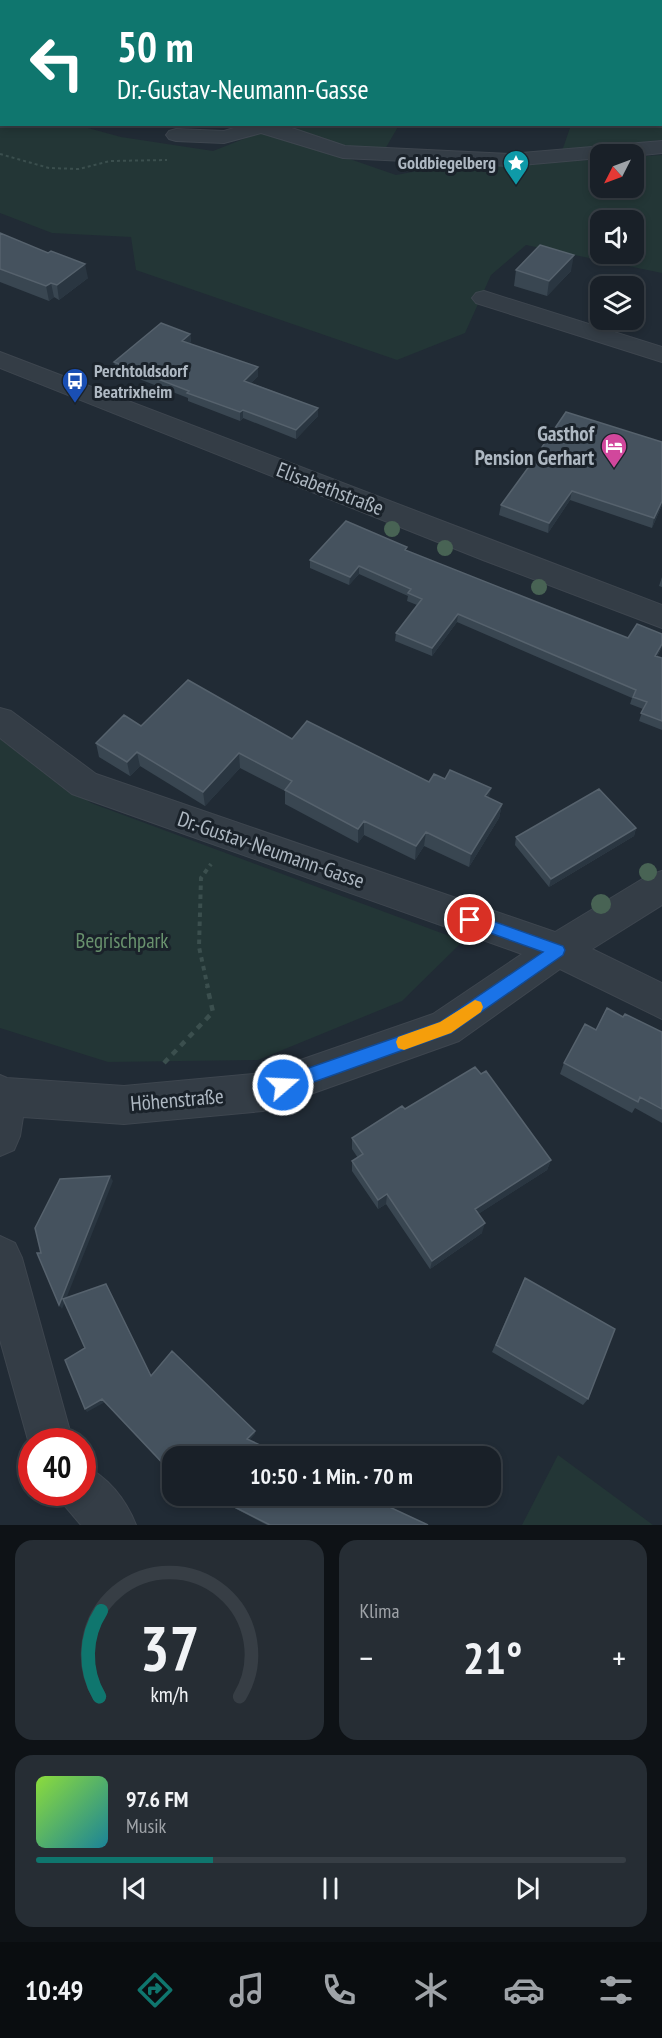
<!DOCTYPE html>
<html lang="de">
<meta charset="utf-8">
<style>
body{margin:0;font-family:"PT Sans Narrow",sans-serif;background:#262d34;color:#f1f3f6;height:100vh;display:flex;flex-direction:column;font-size:22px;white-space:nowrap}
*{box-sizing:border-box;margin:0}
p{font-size:20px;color:#9fa3a8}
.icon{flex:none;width:33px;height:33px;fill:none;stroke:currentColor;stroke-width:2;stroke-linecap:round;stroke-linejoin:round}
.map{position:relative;height:1525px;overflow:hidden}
.details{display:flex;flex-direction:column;gap:15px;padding:15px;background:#0e1216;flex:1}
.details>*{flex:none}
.top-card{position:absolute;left:0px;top:0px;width:663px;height:126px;box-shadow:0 3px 9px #0003,0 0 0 2px #373e45;background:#0f766e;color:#fff;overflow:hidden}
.needle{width:39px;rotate:228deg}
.fabs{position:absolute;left:590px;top:144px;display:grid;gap:12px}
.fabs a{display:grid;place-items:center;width:54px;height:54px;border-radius:12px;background:#192028;box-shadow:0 3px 9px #0003,0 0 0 2px #373e45;font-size:30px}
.speed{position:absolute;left:18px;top:1428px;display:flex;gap:12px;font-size:30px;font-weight:700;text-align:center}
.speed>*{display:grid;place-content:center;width:78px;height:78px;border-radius:50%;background:#192028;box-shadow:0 3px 9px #0003,0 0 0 2px #373e45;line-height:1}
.speed .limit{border:9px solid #d22;background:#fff;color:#111}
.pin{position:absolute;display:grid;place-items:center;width:51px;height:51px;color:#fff;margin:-26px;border:3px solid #fff;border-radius:50%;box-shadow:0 2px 6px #0007}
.me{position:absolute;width:66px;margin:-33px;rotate:71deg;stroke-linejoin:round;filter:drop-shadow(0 0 4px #0008)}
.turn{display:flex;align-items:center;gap:21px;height:126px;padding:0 18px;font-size:27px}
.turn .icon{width:78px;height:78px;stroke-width:2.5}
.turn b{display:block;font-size:42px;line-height:51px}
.big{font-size:45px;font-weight:700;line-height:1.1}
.details .tile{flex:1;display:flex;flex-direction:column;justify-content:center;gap:9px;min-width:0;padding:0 21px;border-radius:18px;background:#262d34}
.details .dial{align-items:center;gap:0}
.dial svg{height:156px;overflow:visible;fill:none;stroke:#373e45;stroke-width:7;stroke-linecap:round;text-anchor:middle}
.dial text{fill:#f1f3f6;stroke:none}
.song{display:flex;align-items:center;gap:18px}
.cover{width:72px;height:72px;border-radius:9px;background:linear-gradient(135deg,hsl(90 70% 55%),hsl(190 70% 35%))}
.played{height:6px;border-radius:3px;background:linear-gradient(90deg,#0f766e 30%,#373e45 30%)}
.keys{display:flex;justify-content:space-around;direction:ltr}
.heat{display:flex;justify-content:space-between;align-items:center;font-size:33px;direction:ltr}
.details .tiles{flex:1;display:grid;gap:15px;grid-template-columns:1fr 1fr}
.tile:last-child{grid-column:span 2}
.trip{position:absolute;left:162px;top:1446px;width:339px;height:60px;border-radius:18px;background:#192028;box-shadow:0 3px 9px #0003,0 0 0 2px #373e45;font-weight:700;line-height:60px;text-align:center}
.tabs{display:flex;height:96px;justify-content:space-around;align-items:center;background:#0a0d10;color:#9fa3a8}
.tabs .icon{width:42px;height:42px}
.tabs .current{color:#0f766e}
.tabs b{font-size:27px;color:#f1f3f6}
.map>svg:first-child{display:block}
.green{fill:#233636;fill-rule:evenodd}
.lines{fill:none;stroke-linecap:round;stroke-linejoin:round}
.minor-casing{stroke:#3e464f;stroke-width:2}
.path-far2{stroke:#3b4f4e;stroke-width:2;stroke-dasharray:3 3;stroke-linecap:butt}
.path-far1{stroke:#3b4f4e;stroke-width:4;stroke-dasharray:4.5 4.5;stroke-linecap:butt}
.path{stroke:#3b4f4e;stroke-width:4.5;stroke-dasharray:6 6;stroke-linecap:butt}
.minor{fill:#343d46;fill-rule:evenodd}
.tree{fill:#486354}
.wall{fill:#394651}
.shaded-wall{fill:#2a3641}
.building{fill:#45525e;stroke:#56626d;stroke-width:1.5}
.route{fill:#1a73e8;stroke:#114b97;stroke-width:1.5}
.slow{fill:#f59e0b}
.labels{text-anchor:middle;stroke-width:6;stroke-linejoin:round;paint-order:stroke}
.far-poi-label{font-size:18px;font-weight:bold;fill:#aeb8c2;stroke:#1a222a;text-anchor:end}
.poi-label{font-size:21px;font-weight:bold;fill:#aeb8c2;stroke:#1a222a;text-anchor:end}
.street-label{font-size:21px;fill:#aeb8c2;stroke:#1a222a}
.park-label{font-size:21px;fill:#68916d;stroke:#1a222a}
</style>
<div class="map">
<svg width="662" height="1525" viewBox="0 0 662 1525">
<rect width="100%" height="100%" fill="#212b35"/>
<path class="green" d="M 662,50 L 662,140 L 562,151 L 571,125 L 662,124 Z
M 0,72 L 2,124 L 77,125 L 121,137 L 213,151 L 266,130 L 396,175 L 444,166 L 525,165 L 600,159 L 600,188 L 633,188 L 633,157 L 662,155 L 662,273 L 526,245 L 491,275 L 465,333 L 397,360 L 136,270 L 131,237 L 52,233 L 0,213 ZM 600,220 L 633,220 L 633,254 L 600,254 Z
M 273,125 L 399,125 L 384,151 L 346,150 Z
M 0,735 L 91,803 L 463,941 L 402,1001 L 258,1060 L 108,1062 L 0,1028 Z
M 558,1455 L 653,1525 L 522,1525 Z"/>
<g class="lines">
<g class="minor-casing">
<path id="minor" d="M 247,124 L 280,124 L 345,146 L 510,154 L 662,141 L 662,153 L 633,156 L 600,154 L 600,158 L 510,166 L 343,158 L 261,133 L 224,143 L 176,141 L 169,139 L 166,135 L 169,131 L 176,129 L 224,131 Z
M 484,291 L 662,347 L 662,362 L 476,303 L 472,298 L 476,293 Z
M 0,352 L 662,605 L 662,628 L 483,560 L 0,368 Z
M 0,708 L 11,711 L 96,774 L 555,932 L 649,875 L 662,871 L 662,905 L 592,949 L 662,983 L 662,1019 L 560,969 L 459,1041 L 263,1111 L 124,1124 L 23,1117 L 20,1136 L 14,1150 L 0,1156 L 0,1075 L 7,1078 L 124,1086 L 263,1073 L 433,1014 L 522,954 L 72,794 L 0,738 Z
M 0,1236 L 15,1243 L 22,1258 L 73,1442 L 32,1442 L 32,1454 L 0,1340 Z
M 82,1465 C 108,1476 126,1500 136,1525 L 81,1525 L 65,1506 L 60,1492 L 82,1492 Z"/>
</g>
<path class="path-far2" d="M 0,154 L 49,168 L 79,169 L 110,161 L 167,160"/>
<path class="path-far1" d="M 208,988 L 199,947 L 201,878 L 211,864"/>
<path class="path" d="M 164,1063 L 213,1012 L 207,986"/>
<use href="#minor" class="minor"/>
</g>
<g class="tree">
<circle cx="392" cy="529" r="8"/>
<circle cx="445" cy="548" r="8"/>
<circle cx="539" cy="587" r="8"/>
<circle cx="648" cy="872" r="9"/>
<circle cx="601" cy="904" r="10"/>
</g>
<path class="wall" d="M 0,233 L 88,278 L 59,300 L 54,297 L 49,301 L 0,282 Z
M 516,270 L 571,271 L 547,296 L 514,286 Z
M 190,334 L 191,342 L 189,343 L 258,367 L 258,376 L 251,383 L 318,408 L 318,416 L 296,439 L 243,418 L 240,421 L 188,401 L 188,398 L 116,370 L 114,362 Z
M 540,450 L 662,505 L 652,528 L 570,500 L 548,533 L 499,515 L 501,505 L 539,453 Z
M 407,551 L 628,638 L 662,647 L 657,657 L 662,658 L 662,730 L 639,721 L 643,709 L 630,704 L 632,698 L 457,622 L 432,656 L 395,641 L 396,633 L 417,605 L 407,601 L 408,596 L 359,574 L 349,585 L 310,568 L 310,560 Z
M 662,577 L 662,587 L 659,586 Z
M 141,726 L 292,739 L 429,782 L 489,798 L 502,804 L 499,818 L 469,867 L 424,846 L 415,860 L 364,835 L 358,843 L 285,804 L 285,791 L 240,768 L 205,806 L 140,766 L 130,776 L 99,757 L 96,743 Z
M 636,828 L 634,836 L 549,887 L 515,845 L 516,837 Z
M 623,1017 L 662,1032 L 662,1123 L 635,1108 L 632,1113 L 560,1074 L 564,1063 L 596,1030 Z
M 405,1109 L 551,1160 L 547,1170 L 478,1214 L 482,1233 L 430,1269 L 386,1204 L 378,1209 L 352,1171 L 352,1161 L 358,1158 L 352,1149 L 352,1138 Z
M 521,1286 L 588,1399 L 583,1405 L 492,1352 Z
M 213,1496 L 366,1496 L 428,1525 L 267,1525 L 215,1498 Z"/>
<path class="shaded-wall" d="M 2,17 L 2,34 L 0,35 L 0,18 Z
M 574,255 L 571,271 L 547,296 L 549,281 Z
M 85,264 L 88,278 L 59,300 L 57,285 Z
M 51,283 L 54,297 L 49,301 L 46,286 Z
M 190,334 L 191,342 L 183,349 L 182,341 Z
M 258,367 L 258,376 L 245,389 L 244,381 Z
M 318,408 L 318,416 L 296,439 L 296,430 Z
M 243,410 L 243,418 L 240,421 L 240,412 Z
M 572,491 L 570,500 L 548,533 L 549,523 Z
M 662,501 L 662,505 L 652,528 L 654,518 Z
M 359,566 L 359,574 L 349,585 L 350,577 Z
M 458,614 L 457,622 L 432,656 L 432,648 Z
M 662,644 L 662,647 L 653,664 L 655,656 Z
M 137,752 L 140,766 L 130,776 L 127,762 Z
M 239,753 L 240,768 L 205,806 L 203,792 Z
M 491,788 L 488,803 L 485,796 Z
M 502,804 L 499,818 L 469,867 L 471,854 Z
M 364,821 L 364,835 L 358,843 L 358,829 Z
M 636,828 L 634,836 L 549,887 L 551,879 Z
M 426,832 L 424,846 L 415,860 L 416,846 Z
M 551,1160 L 547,1170 L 472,1218 L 475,1209 Z
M 110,1176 L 113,1181 L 62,1309 L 59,1305 Z
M 387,1194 L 386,1204 L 378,1209 L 378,1200 Z
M 485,1223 L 482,1233 L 430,1269 L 432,1261 Z
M 102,1399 L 105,1402 L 87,1412 L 85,1409 Z
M 255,1431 L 255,1434 L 248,1442 L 247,1439 Z"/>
<path class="building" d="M 0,0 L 10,0 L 11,2 L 2,2 L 2,17 L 0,18 Z
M 0,233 L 48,253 L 51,251 L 85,264 L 57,285 L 51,283 L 46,286 L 0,269 Z
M 540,245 L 574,255 L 549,281 L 516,270 Z
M 161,323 L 190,334 L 182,341 L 258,367 L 244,381 L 318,408 L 296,430 L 243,410 L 240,412 L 187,393 L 189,391 L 114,362 Z
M 566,412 L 662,442 L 662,501 L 654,518 L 572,491 L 549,523 L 501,505 L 541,450 L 540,450 Z
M 346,521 L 407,547 L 405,550 L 628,638 L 637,624 L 662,634 L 662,644 L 655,656 L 662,658 L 662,721 L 641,713 L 647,702 L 633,697 L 636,690 L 458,614 L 432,648 L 396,633 L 422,599 L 408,593 L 411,589 L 359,566 L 350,577 L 310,560 Z
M 188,680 L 292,739 L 307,721 L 429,782 L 434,774 L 445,779 L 450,770 L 491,788 L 485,796 L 502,804 L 471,854 L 426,832 L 416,846 L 364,821 L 358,829 L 285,790 L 292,781 L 239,753 L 203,792 L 137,752 L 127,762 L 96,743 L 124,715 L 141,726 Z
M 599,789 L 636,828 L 551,879 L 516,837 Z
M 607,1008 L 623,1017 L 625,1014 L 662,1032 L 662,1109 L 640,1097 L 638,1102 L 564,1063 L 585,1024 L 596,1030 Z
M 475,1067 L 481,1074 L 486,1071 L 551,1160 L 475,1209 L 485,1223 L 432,1261 L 387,1194 L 378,1200 L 352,1161 L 363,1154 L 352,1138 L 402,1106 L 405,1109 Z
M 110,1176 L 59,1305 L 37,1253 L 41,1253 L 35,1228 L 60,1179 Z
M 525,1278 L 615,1329 L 588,1399 L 496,1345 Z
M 106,1284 L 151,1376 L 172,1351 L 255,1431 L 247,1439 L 284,1456 L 172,1456 L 172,1473 L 102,1399 L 85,1409 L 65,1360 L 85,1348 L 63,1299 Z
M 213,1496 L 366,1496 L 428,1525 L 270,1525 Z"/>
<path class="route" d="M 470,913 L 563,946 L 565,950 L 563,955 L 451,1033 L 283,1093 L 277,1091 L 275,1085 L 277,1079 L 440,1022 L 543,952 L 465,924 L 463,920 L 465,915 Z"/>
<path class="slow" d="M 475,1000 L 481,1002 L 483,1007 L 481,1012 L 451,1033 L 404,1050 L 398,1048 L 396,1042 L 398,1037 L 440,1022 Z"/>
<defs>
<g id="sight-pin" transform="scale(1.35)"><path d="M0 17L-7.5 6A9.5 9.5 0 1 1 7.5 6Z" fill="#0f9aa8" stroke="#1a222a"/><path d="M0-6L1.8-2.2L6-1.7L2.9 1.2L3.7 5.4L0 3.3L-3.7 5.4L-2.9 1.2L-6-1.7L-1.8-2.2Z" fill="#fff"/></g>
<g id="bus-pin" transform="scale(1.35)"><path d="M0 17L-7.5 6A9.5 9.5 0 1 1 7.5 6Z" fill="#1a4fb4" stroke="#1a222a"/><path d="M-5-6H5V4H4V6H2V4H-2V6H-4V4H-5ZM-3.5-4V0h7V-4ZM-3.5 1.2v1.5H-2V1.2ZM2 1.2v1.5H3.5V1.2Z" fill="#fff"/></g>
<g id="hotel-pin" transform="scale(1.35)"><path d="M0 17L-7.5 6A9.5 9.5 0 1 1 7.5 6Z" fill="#d1479c" stroke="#1a222a"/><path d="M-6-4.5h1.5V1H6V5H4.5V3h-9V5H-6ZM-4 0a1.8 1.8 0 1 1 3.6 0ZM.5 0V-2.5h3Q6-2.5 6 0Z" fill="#fff"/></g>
</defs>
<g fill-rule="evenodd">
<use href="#sight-pin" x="516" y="163"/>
<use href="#bus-pin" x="75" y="381"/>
<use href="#hotel-pin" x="614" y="446"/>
</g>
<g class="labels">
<g class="far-poi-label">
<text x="496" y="169">Goldbiegelberg</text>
<text x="94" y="377" text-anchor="start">Perchtoldsdorf<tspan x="94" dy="21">Beatrixheim</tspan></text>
</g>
<g class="poi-label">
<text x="594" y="441">Gasthof<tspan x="594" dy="24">Pension Gerhart</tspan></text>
</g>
<g class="street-label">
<text transform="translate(330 489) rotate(21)" y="7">Elisabethstraße</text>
<text transform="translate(271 850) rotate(19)" y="7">Dr.-Gustav-Neumann-Gasse</text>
<text transform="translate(177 1100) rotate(-5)" y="7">Höhenstraße</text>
</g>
<g class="park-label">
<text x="122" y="948">Begrischpark</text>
</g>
</g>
</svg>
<div class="fabs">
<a><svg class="needle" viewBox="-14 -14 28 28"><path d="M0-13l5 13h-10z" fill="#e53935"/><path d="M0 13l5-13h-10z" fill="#9fa3a8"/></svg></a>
<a><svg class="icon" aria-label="sound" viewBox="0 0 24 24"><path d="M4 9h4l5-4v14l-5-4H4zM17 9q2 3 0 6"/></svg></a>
<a><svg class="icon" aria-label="layers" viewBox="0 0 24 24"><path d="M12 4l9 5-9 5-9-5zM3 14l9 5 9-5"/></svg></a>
</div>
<div class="speed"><div class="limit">40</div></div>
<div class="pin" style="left:470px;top:920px;background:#d93025"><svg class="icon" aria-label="arrive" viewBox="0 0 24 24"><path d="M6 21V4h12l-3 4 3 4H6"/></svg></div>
<svg class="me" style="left:283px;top:1085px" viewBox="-20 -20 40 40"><circle r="17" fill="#1a73e8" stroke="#fff" stroke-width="3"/><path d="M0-11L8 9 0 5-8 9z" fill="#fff"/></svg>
<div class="trip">10:50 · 1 Min. · 70 m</div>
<div class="top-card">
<div class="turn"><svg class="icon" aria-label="left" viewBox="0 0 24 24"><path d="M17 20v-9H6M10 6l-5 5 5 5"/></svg><div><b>50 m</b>Dr.-Gustav-Neumann-Gasse</div></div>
</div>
</div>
<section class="details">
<div class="tiles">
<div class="tile dial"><svg viewBox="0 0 100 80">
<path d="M14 69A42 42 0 1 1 86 69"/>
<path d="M14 69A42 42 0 0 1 15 25" stroke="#0f766e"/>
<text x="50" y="56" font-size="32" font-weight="700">37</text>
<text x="50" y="72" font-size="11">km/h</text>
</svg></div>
<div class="tile"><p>Klima</p>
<div class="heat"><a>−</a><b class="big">21°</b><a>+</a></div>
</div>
<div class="tile">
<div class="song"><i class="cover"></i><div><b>97.6 FM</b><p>Musik</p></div></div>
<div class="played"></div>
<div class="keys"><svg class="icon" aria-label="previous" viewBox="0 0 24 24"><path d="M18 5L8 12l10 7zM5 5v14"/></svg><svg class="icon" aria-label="pause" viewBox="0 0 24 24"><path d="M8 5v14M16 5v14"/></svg><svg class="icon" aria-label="next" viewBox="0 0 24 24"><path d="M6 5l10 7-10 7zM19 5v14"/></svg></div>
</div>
</div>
</section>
<nav class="tabs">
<b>10:49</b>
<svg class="icon current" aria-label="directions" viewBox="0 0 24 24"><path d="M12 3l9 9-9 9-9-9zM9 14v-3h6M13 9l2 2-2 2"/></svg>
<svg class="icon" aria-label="music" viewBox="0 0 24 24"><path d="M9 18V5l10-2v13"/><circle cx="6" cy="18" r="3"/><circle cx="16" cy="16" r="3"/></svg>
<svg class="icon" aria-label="phone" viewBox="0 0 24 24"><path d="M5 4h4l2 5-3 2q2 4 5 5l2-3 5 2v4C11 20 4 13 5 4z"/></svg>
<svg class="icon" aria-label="climate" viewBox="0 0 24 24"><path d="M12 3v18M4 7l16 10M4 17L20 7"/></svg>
<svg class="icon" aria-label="car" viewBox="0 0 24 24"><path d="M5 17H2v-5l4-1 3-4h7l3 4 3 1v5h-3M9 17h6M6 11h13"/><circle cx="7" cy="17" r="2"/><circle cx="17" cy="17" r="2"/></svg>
<svg class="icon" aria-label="filters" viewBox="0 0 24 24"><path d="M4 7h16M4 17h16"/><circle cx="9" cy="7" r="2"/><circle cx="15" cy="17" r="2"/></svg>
</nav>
